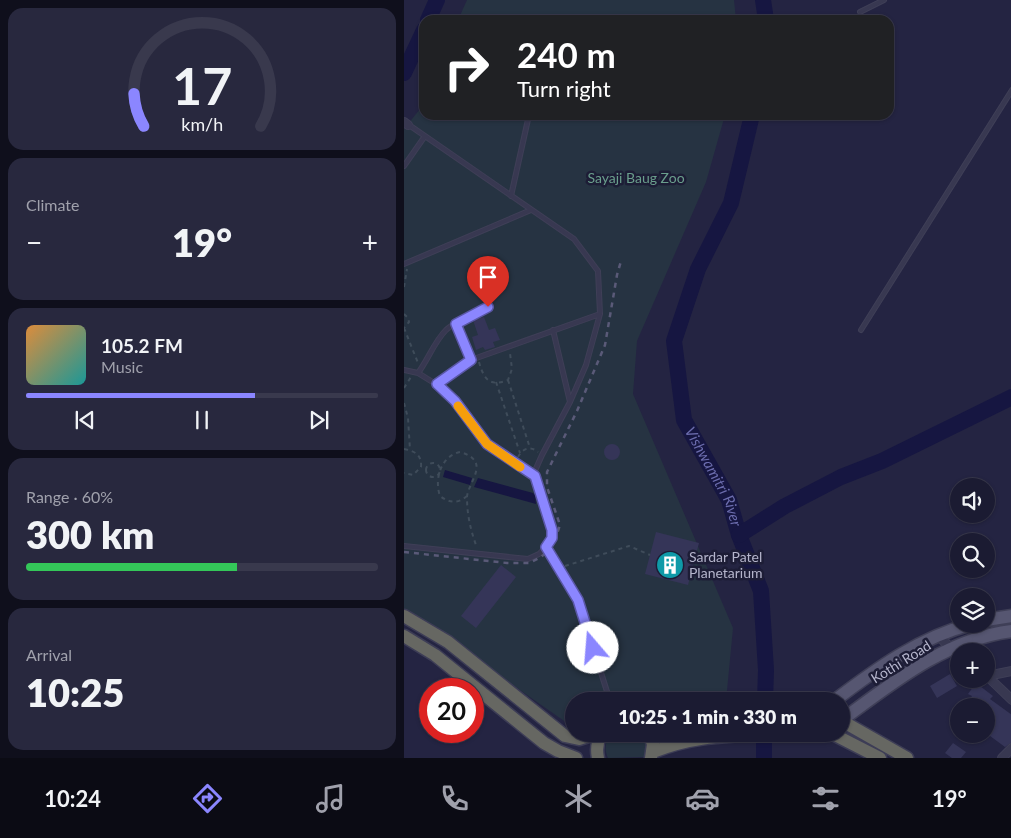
<!DOCTYPE html>
<meta charset="utf-8">
<style>
body{margin:0;font-family:Lato,sans-serif;background:#28283e;color:#f1f3f6;height:100vh;display:flex;flex-direction:column;font-size:19px;white-space:nowrap}
*{box-sizing:border-box;margin:0}
p{font-size:16px;color:#a0a1ac}
.icon{flex:none;width:28px;height:28px;fill:none;stroke:currentColor;stroke-width:2;stroke-linecap:round;stroke-linejoin:round}
.map{position:relative;flex:1;overflow:hidden}
.sheet{display:flex;flex-direction:column;gap:8px;padding:8px;background:#0f0f1c;width:404px}
.sheet>*{flex:none}
.guide{position:absolute;left:15px;top:15px;width:475px;height:105px;border-radius:15px;box-shadow:0 1px 4px #0004,0 0 0 1px #39394d;background:#202124;color:#fff;overflow:hidden}
.buttons{position:absolute;left:546px;top:478px;display:grid;gap:10px}
.buttons a{display:grid;place-items:center;width:45px;height:45px;border-radius:50%;background:#1b1b32;box-shadow:0 1px 4px #0004,0 0 0 1px #39394d;font-size:25px}
.speed{position:absolute;left:15px;top:678px;display:flex;gap:10px;font-size:25px;font-weight:700;text-align:center}
.speed>*{display:grid;place-content:center;width:65px;height:65px;border-radius:50%;background:#1b1b32;box-shadow:0 1px 4px #0004,0 0 0 1px #39394d;line-height:1}
.speed .limit{border:8px solid #d22;background:#fff;color:#111}
.pin{position:absolute;display:grid;place-items:center;width:42px;height:42px;color:#fff;margin:-51px -21px;border-radius:50% 50% 50% 0;rotate:-45deg;box-shadow:0 0 5px #0007}
.pin .icon{rotate:45deg}
.me{position:absolute;width:55px;margin:-28px;rotate:342deg;stroke-linejoin:round;filter:drop-shadow(0 0 4px #0008)}
.turn{display:flex;align-items:center;gap:18px;height:105px;padding:0 15px;font-size:22px}
.turn .icon{width:65px;height:65px;stroke-width:2.5}
.turn b{display:block;font-size:35px;line-height:42px}
.big{font-size:38px;font-weight:800;line-height:1.1}
.sheet .widget{flex:1;display:flex;flex-direction:column;justify-content:center;gap:8px;min-width:0;padding:0 18px;border-radius:15px;background:#28283e}
.sheet .dial{align-items:center;gap:0}
.dial svg{height:130px;overflow:visible;fill:none;stroke:#39394d;stroke-width:7;stroke-linecap:round;text-anchor:middle}
.dial text{fill:#f1f3f6;stroke:none}
.song{display:flex;align-items:center;gap:15px}
.cover{width:60px;height:60px;border-radius:8px;background:linear-gradient(135deg,hsl(30 70% 55%),hsl(180 70% 35%))}
.played{height:5px;border-radius:2px;background:linear-gradient(90deg,#8b86ff 65%,#39394d 65%)}
.keys{display:flex;justify-content:space-around;direction:ltr}
.heat{display:flex;justify-content:space-between;align-items:center;font-size:28px;direction:ltr}
.charge{height:8px;border-radius:4px;background:linear-gradient(90deg,#34c759 60%,#39394d 0)}
.trip{position:absolute;left:161px;top:692px;width:285px;height:50px;border-radius:25px;background:#1b1b32;box-shadow:0 1px 4px #0004,0 0 0 1px #39394d;font-weight:800;line-height:50px;text-align:center}
.tab-bar{display:flex;height:80px;justify-content:space-around;align-items:center;background:#0b0b14;color:#a0a1ac}
.tab-bar .icon{width:35px;height:35px}
.tab-bar .current{color:#8b86ff}
.tab-bar b{font-size:22px;color:#f1f3f6}
main{display:flex;flex:1;min-height:0}
.map>svg:first-child{display:block}
.green{fill:#263342}
.water{fill:#161641}
.lines{fill:none;stroke-linecap:round;stroke-linejoin:round}
.river{stroke:#161641;stroke-width:16}
.building{fill:#353558}
.service-casing{stroke:#3f3f57;stroke-width:6}
.minor-casing{stroke:#3f3f57;stroke-width:10}
.primary-casing{stroke:#3f3f57;stroke-width:15}
.trunk-casing{stroke:#3d3d56;stroke-width:15}
.path{stroke:#3f4c5a;stroke-width:2;stroke-dasharray:4 4;stroke-linecap:butt}
.service{stroke:#383851;stroke-width:4}
.minor{stroke:#383851;stroke-width:8}
.primary{stroke:#565671;stroke-width:12}
.trunk{stroke:#666762;stroke-width:12}
.rail{stroke:#5a5a78;stroke-width:2.5;stroke-dasharray:5 5;stroke-linecap:butt}
.route-casing{stroke:#5a57a6;stroke-width:12}
.route{stroke:#8b86ff;stroke-width:9}
.slow{stroke:#f59e0b;stroke-width:9}
.labels{text-anchor:middle;stroke-width:5;stroke-linejoin:round;paint-order:stroke}
.park-label{font-size:14px;fill:#6a9e8c;stroke:#1d1d36}
.poi-label{font-size:14px;fill:#b5b5cc;stroke:#1d1d36;text-anchor:start}
.street-label{font-size:14px;fill:#b5b5cc;stroke:#1d1d36}
.water-label{font-size:15px;font-style:italic;fill:#6b6cad;stroke:#1d1d36}
</style>
<main>
<section class="sheet">
<div class="widget dial"><svg viewBox="0 0 100 80">
<path d="M14 69A42 42 0 1 1 86 69"/>
<path d="M14 69A42 42 0 0 1 8 49" stroke="#8b86ff"/>
<text x="50" y="56" font-size="32" font-weight="700">17</text>
<text x="50" y="72" font-size="11">km/h</text>
</svg></div>
<div class="widget"><p>Climate</p>
<div class="heat"><a>−</a><b class="big">19°</b><a>+</a></div>
</div>
<div class="widget">
<div class="song"><i class="cover"></i><div><b>105.2 FM</b><p>Music</p></div></div>
<div class="played"></div>
<div class="keys"><svg class="icon" aria-label="previous" viewBox="0 0 24 24"><path d="M18 5L8 12l10 7zM5 5v14"/></svg><svg class="icon" aria-label="pause" viewBox="0 0 24 24"><path d="M8 5v14M16 5v14"/></svg><svg class="icon" aria-label="next" viewBox="0 0 24 24"><path d="M6 5l10 7-10 7zM19 5v14"/></svg></div>
</div>
<div class="widget"><p>Range · 60%</p><b class="big">300 km</b><div class="charge"></div></div>
<div class="widget"><p>Arrival</p><b class="big">10:25</b></div>
</section>
<div class="map">
<svg width="608" height="758" viewBox="0 0 608 758">
<rect width="100%" height="100%" fill="#242442"/>
<path class="green" d="M 63,0 L 330,0 L 332,20 L 54,20 Z
M 20,100 L 20,115 L 321,115 L 302,182 L 233,341 L 229,394 L 329,628 L 322,701 L 170,701 L 170,721 L 163,723 L 87,670 L 48,637 L 0,611 L 0,129 L 16,109 Z
M 207,734 L 237,734 L 242,744 L 240,757 L 204,758 C 200,749 201,741 207,734 Z"/>
<path class="water" d="M 41,470 L 68,478 L 66,485 L 39,477 Z
M 74,478 L 129,493 L 131,495 L 132,504 L 70,487 Z"/>
<g class="lines">
<g class="river">
<path d="M 359,0 L 362,20"/>
<path d="M 24,20 L 33,0"/>
<path d="M 0,73 L 20,30"/>
<path id="s1" d="M 348,115 L 327,203 L 294,269 L 270,341 L 280,420 L 325,500 L 335,535 L 357,591 L 362,670 L 361,701"/>
<path d="M 335,535 L 381,506 L 437,477 L 478,461 L 608,397"/>
<path d="M 360,758 L 360,734"/>
</g>
</g>
<path class="building" d="M 80,317 L 85,330 L 91,328 L 96,340 L 89,342 L 91,347 L 81,350 L 79,347 L 72,350 L 68,337 L 74,335 L 69,320 Z
M200 452a8 8 0 1 1 16 0a8 8 0 1 1-16 0Z
M 252,532 L 295,543 L 284,585 L 241,574 Z
M 97,565 L 112,577 L 72,628 L 57,616 Z
M 546,674 L 553,686 L 533,698 L 526,686 Z
M 572,683 L 589,696 L 586,699 L 608,715 L 608,742 L 601,747 L 582,733 L 582,706 L 561,706 L 568,696 L 564,694 Z
M 549,743 L 562,752 L 557,758 L 548,758 L 541,753 Z"/>
<g class="lines">
<g class="service-casing">
<path id="service" d="M 456,12 L 480,0
M 5,125 L 170,239 L 194,271 L 196,314 L 182,365 L 166,402 L 138,455 L 130,473 L 148,530 L 147,538 L 142,547 L 174,600 L 206,701
M 0,166 L 21,136
M 107,196 L 125,115
M 0,264 L 127,210
M 52,324 L 67,360
M 149,330 L 166,402
M 457,330 L 608,90
M 0,370 L 14,373 C 24,360 30,342 42,330 C 53,320 71,314 85,307
M 14,373 L 35,386 L 51,401 L 83,443 L 131,476
M 33,384 L 64,361 L 196,314
M 0,546 L 124,559 L 135,554 L 142,547"/>
</g>
<g class="minor-casing">
<path id="minor" d="M 0,122 L 4,125
M 533,635 L 555,655
M 582,675 L 608,700
M 583,676 L 608,671
M 598,758 L 608,748"/>
</g>
<g class="primary-casing">
<path id="primary" d="M 582,620 L 608,616
M 430,701 C 472,669 516,637 568,624
M 438,720 C 488,683 542,639 608,631"/>
</g>
<g class="trunk-casing">
<path id="trunk" d="M 0,616 L 44,642 L 161,736 L 175,739 L 191,734
M 0,636 L 31,655 L 140,743 L 154,751 L 172,758
M 438,721 L 503,758
M 245,734 L 249,744 L 247,758
M 429,734 L 476,758
M 249,752 C 288,736 321,736 362,734
M 194,758 C 192,749 193,742 197,734"/>
</g>
<path class="path" d="M 0,287 L 3,269
M 0,314 L 4,318 L 5,322 L 0,328
M 0,328 L 14,363
M 75,362 C 80,380 86,387 104,380 L 108,369 L 106,353
M 104,380 L 126,448
M 92,382 L 116,453
M 0,388 L 7,377
M 0,403 L 4,418 L 6,450
M 0,449 C 11,451 18,455 17,467 L 9,475 L 0,473
M 114,457 C 118,449 126,445 134,452
M22 470a7 7 0 1 1 14 0a7 7 0 1 1-14 0Z
M 63,496 C 54,504 45,503 36,496 C 30,479 37,456 56,452 C 88,461 64,482 63,497 C 63,516 67,531 73,548
M 161,566 L 225,546 L 246,555"/>
<use href="#service" class="service"/>
<use href="#minor" class="minor"/>
<use href="#primary" class="primary"/>
<use href="#trunk" class="trunk"/>
<path class="rail" d="M 0,552 L 103,563 L 125,563 L 137,557 L 144,551 L 152,537 L 156,525 L 143,487 L 143,472 L 173,411 L 201,345 L 213,275 L 217,261"/>
</g>
<g class="lines">
<g class="route-casing">
<path id="route" d="M 84,307 L 52,324 L 67,360 L 33,384 L 51,401 L 83,444 L 131,476 L 148,530 L 148,538 L 142,547 L 174,600 L 189,648"/>
</g>
<use href="#route" class="route"/>
<path class="slow" d="M 54,406 L 83,444 L 116,467"/>
</g>
<defs>
<g id="building-disc" transform="scale(1.4375)"><circle r="9.5" fill="#0f9aa8" stroke="#1d1d36"/><path d="M-4-6H4V6H1V3H-1V6H-4ZM-2.5-4.3h1.7v1.8h-1.7ZM.8-4.3h1.7v1.8H.8ZM-2.5-1h1.7V.8h-1.7ZM.8-1h1.7V.8H.8Z" fill="#fff"/></g>
</defs>
<g fill-rule="evenodd">
<use href="#building-disc" x="266" y="565"/>
</g>
<g class="labels">
<g class="park-label">
<text x="232" y="183">Sayaji Baug Zoo</text>
</g>
<g class="poi-label">
<text x="285" y="562">Sardar Patel<tspan x="285" dy="16">Planetarium</tspan></text>
</g>
<g class="street-label">
<text transform="translate(497 662) rotate(-32)" y="5">Kothi Road</text>
</g>
<g class="water-label">
<text dy="5" stroke="none"><textPath href="#s1" startOffset="384">Vishwamitri River</textPath></text>
</g>
</g>
</svg>
<div class="buttons">
<a><svg class="icon" aria-label="sound" viewBox="0 0 24 24"><path d="M4 9h4l5-4v14l-5-4H4zM17 9q2 3 0 6"/></svg></a>
<a><svg class="icon" aria-label="search" viewBox="0 0 24 24"><circle cx="10" cy="10" r="6"/><path d="M15 15l6 6"/></svg></a>
<a><svg class="icon" aria-label="layers" viewBox="0 0 24 24"><path d="M12 4l9 5-9 5-9-5zM3 14l9 5 9-5"/></svg></a>
<a>+</a>
<a>−</a>
</div>
<div class="speed"><div class="limit">20</div></div>
<div class="pin" style="left:84px;top:307px;background:#d93025"><svg class="icon" aria-label="arrive" viewBox="0 0 24 24"><path d="M6 21V4h12l-3 4 3 4H6"/></svg></div>
<svg class="me" style="left:189px;top:648px" viewBox="-20 -20 40 40"><circle r="19" fill="#fff"/><path d="M0-13L10 11 0 6-10 11z" fill="#8b86ff"/></svg>
<div class="trip">10:25 · 1 min · 330 m</div>
<div class="guide">
<div class="turn"><svg class="icon" aria-label="right" viewBox="0 0 24 24"><path d="M7 20v-9h11M14 6l5 5-5 5"/></svg><div><b>240 m</b>Turn right</div></div>
</div>
</div>
</main>
<nav class="tab-bar">
<b>10:24</b>
<svg class="icon current" aria-label="directions" viewBox="0 0 24 24"><path d="M12 3l9 9-9 9-9-9zM9 14v-3h6M13 9l2 2-2 2"/></svg>
<svg class="icon" aria-label="music" viewBox="0 0 24 24"><path d="M9 18V5l10-2v13"/><circle cx="6" cy="18" r="3"/><circle cx="16" cy="16" r="3"/></svg>
<svg class="icon" aria-label="phone" viewBox="0 0 24 24"><path d="M5 4h4l2 5-3 2q2 4 5 5l2-3 5 2v4C11 20 4 13 5 4z"/></svg>
<svg class="icon" aria-label="climate" viewBox="0 0 24 24"><path d="M12 3v18M4 7l16 10M4 17L20 7"/></svg>
<svg class="icon" aria-label="car" viewBox="0 0 24 24"><path d="M5 17H2v-5l4-1 3-4h7l3 4 3 1v5h-3M9 17h6M6 11h13"/><circle cx="7" cy="17" r="2"/><circle cx="17" cy="17" r="2"/></svg>
<svg class="icon" aria-label="filters" viewBox="0 0 24 24"><path d="M4 7h16M4 17h16"/><circle cx="9" cy="7" r="2"/><circle cx="15" cy="17" r="2"/></svg>
<b>19°</b>
</nav>
